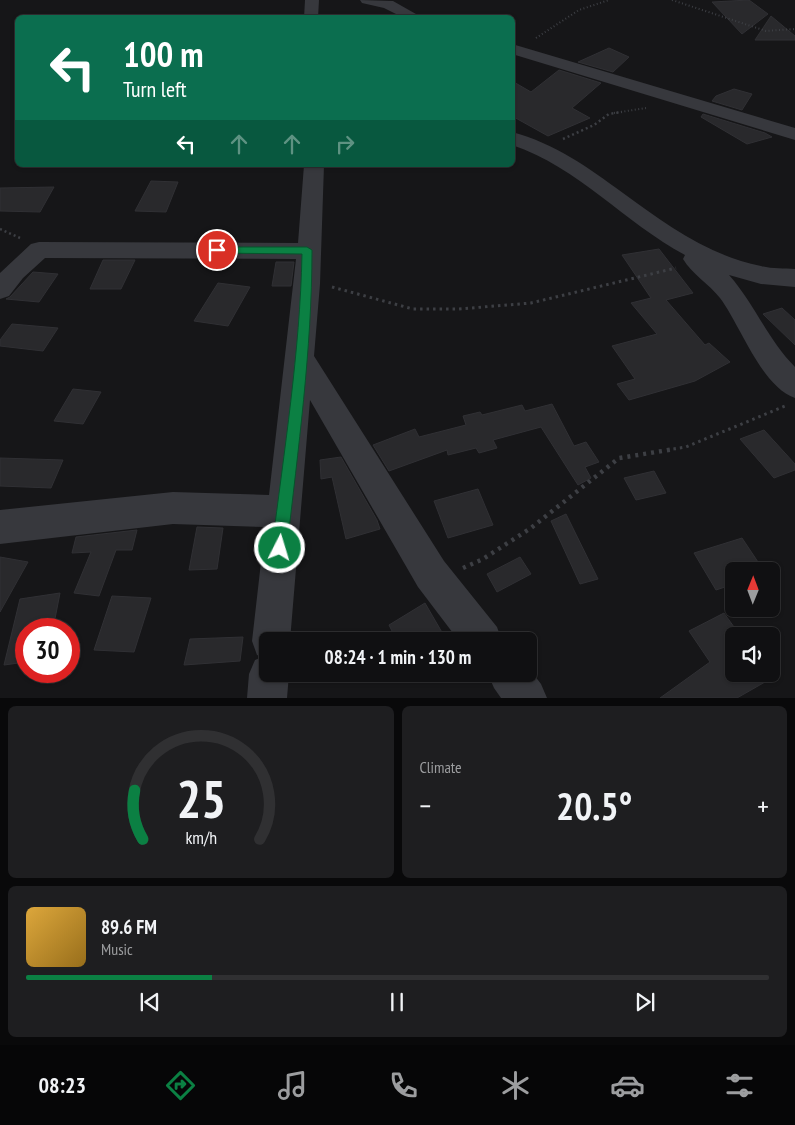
<!DOCTYPE html>
<meta charset="utf-8">
<style>
body{margin:0;font-family:"PT Sans Narrow",sans-serif;background:#1e1e20;color:#f1f3f6;height:100vh;display:flex;flex-direction:column;font-size:19px;white-space:nowrap}
*{box-sizing:border-box;margin:0}
p{font-size:16px;color:#9c9d9f}
.icon{flex:none;width:28px;height:28px;fill:none;stroke:currentColor;stroke-width:2;stroke-linecap:round;stroke-linejoin:round}
.map{position:relative;height:698px;overflow:hidden}
.side{display:flex;flex-direction:column;gap:8px;padding:8px;background:#09090a;flex:1}
.side>*{flex:none}
.banner{position:absolute;left:15px;top:15px;width:500px;height:152px;border-radius:8px;box-shadow:0 1px 4px #0004,0 0 0 1px #303032;background:#0b6e4f;color:#fff;overflow:hidden}
.needle{width:32px;rotate:1deg}
.buttons{position:absolute;left:725px;top:562px;display:grid;gap:10px}
.buttons a{display:grid;place-items:center;width:55px;height:55px;border-radius:8px;background:#101012;box-shadow:0 1px 4px #0004,0 0 0 1px #303032;font-size:25px}
.speed{position:absolute;left:15px;top:618px;display:flex;gap:10px;font-size:25px;font-weight:700;text-align:center}
.speed>*{display:grid;place-content:center;width:65px;height:65px;border-radius:50%;background:#101012;box-shadow:0 1px 4px #0004,0 0 0 1px #303032;line-height:1}
.speed .limit{border:8px solid #d22;background:#fff;color:#111}
.pin{position:absolute;display:grid;place-items:center;width:42px;height:42px;color:#fff;margin:-21px;border:2px solid #fff;border-radius:50%;box-shadow:0 1px 5px #0007}
.me{position:absolute;width:55px;margin:-28px;rotate:5deg;stroke-linejoin:round;filter:drop-shadow(0 0 4px #0008)}
.turn{display:flex;align-items:center;gap:18px;height:105px;padding:0 25px;font-size:22px}
.turn .icon{width:65px;height:65px;stroke-width:2.5}
.turn b{display:block;font-size:35px;line-height:42px}
.lanes{display:flex;align-items:center;height:48px;padding:0 25px;background:#0003;justify-content:center;gap:25px;direction:ltr}
.lanes .off{opacity:.35}
.big{font-size:38px;font-weight:600;line-height:1.1}
.side .widget{flex:1;display:flex;flex-direction:column;justify-content:center;gap:8px;min-width:0;padding:0 18px;border-radius:8px;background:#1e1e20}
.side .dial{align-items:center;gap:0}
.dial svg{height:130px;overflow:visible;fill:none;stroke:#303032;stroke-width:7;stroke-linecap:round;text-anchor:middle}
.dial text{fill:#f1f3f6;stroke:none}
.song{display:flex;align-items:center;gap:15px}
.cover{width:60px;height:60px;border-radius:8px;background:linear-gradient(135deg,hsl(40 70% 55%),hsl(40 70% 35%))}
.played{height:5px;border-radius:2px;background:linear-gradient(90deg,#0b8043 25%,#303032 25%)}
.keys{display:flex;justify-content:space-around;direction:ltr}
.heat{display:flex;justify-content:space-between;align-items:center;font-size:28px;direction:ltr}
.side .tiles{flex:1;display:grid;gap:8px;grid-template-columns:1fr 1fr}
.widget:last-child{grid-column:span 2}
.trip{position:absolute;left:259px;top:632px;width:278px;height:50px;border-radius:8px;background:#101012;box-shadow:0 1px 4px #0004,0 0 0 1px #303032;font-weight:600;line-height:50px;text-align:center}
.dock{display:flex;height:80px;justify-content:space-around;align-items:center;background:#060607;color:#9c9d9f}
.dock .icon{width:35px;height:35px}
.dock .current{color:#0b8043}
.dock b{font-size:22px;color:#f1f3f6}
.map>svg:first-child{display:block}
.building{fill:#29292c;stroke:#303034}
.lines{fill:none;stroke-linecap:round;stroke-linejoin:round}
.path-far3{stroke:#3d3f44;stroke-width:2;stroke-dasharray:1 2.5;stroke-linecap:butt}
.path-far2{stroke:#3d3f44;stroke-width:2.5;stroke-dasharray:2 3;stroke-linecap:butt}
.path-far1{stroke:#3d3f44;stroke-width:3;stroke-dasharray:2.5 4;stroke-linecap:butt}
.path{stroke:#3d3f44;stroke-width:4.5;stroke-dasharray:3 5;stroke-linecap:butt}
.minor{fill:#37383d;fill-rule:evenodd}
.route{fill:#0b8043;stroke:#07532c}
</style>
<div class="map">
<svg width="795" height="698" viewBox="0 0 795 698">
<rect width="100%" height="100%" fill="#161618"/>
<path class="building" d="M 749,0 L 768,14 L 742,34 L 712,2 Z
M 771,16 L 795,36 L 795,40 L 755,40 Z
M 609,48 L 629,57 L 613,72 L 578,62 Z
M 559,70 L 601,83 L 572,108 L 590,118 L 548,136 L 512,116 L 512,81 L 531,92 Z
M 734,89 L 752,94 L 742,110 L 712,101 L 716,96 Z
M 703,114 L 765,133 L 772,137 L 747,144 L 701,117 Z
M 151,181 L 178,182 L 166,212 L 135,211 Z
M 54,187 L 40,212 L 0,211 L 0,188 Z
M 659,249 L 693,293 L 666,300 L 705,345 L 709,343 L 730,362 L 695,381 L 629,400 L 617,384 L 635,379 L 612,346 L 657,334 L 631,303 L 651,298 L 622,255 Z
M 103,260 L 135,260 L 121,289 L 90,289 Z
M 276,262 L 294,262 L 291,286 L 272,286 Z
M 33,272 L 58,274 L 39,302 L 6,299 L 10,297 Z
M 218,283 L 250,287 L 228,326 L 194,321 Z
M 782,308 L 795,320 L 795,345 L 763,314 Z
M 12,324 L 58,328 L 43,351 L 0,346 L 0,340 Z
M 73,389 L 101,392 L 83,424 L 54,421 Z
M 552,404 L 574,446 L 586,442 L 599,462 L 585,467 L 591,478 L 578,485 L 541,427 L 493,440 L 497,448 L 479,453 L 476,448 L 448,455 L 447,450 L 389,471 L 373,445 L 415,429 L 419,437 L 466,425 L 463,416 L 480,412 L 482,415 L 522,405 L 525,411 Z
M 764,430 L 795,464 L 795,470 L 774,478 L 740,439 Z
M 341,457 L 377,520 L 380,529 L 346,539 L 332,477 L 321,479 L 320,460 Z
M 0,458 L 63,460 L 51,488 L 0,486 Z
M 654,471 L 666,493 L 636,500 L 624,478 Z
M 478,489 L 493,525 L 448,538 L 434,501 Z
M 566,514 L 598,579 L 580,584 L 551,521 Z
M 197,527 L 223,528 L 217,569 L 189,570 Z
M 137,530 L 132,550 L 116,550 L 99,596 L 74,593 L 91,552 L 72,553 L 76,537 Z
M 742,538 L 764,571 L 734,571 L 734,584 L 716,590 L 694,553 Z
M 0,557 L 28,562 L 0,612 Z
M 520,557 L 531,574 L 497,592 L 487,574 Z
M 60,593 L 53,629 L 26,629 L 26,662 L 4,665 L 20,599 Z
M 112,596 L 151,598 L 134,652 L 94,650 Z
M 425,603 L 447,641 L 397,641 L 389,625 Z
M 724,613 L 734,627 L 734,674 L 779,674 L 737,698 L 660,698 L 710,662 L 689,631 Z
M 243,637 L 240,661 L 184,665 L 190,639 Z"/>
<g class="lines">
<path class="path-far3" d="M 672,0 L 766,31 L 795,29
M 536,38 L 579,10 L 609,0
M 614,113 L 646,108"/>
<path class="path-far2" d="M 563,139 L 594,125 L 609,114 L 622,112
M 0,229 L 20,238"/>
<path class="path-far1" d="M 332,287 L 413,309 L 459,309 L 531,303 L 676,268
M 667,450 L 686,447 L 785,406"/>
<path class="path" d="M 463,568 L 483,559 L 531,528 L 619,458 L 675,449"/>
<path class="minor" d="M 305,0 L 319,0 L 318,18 L 304,18 Z
M 360,0 L 393,1 L 423,18 L 404,18 L 384,8 L 362,3 Z
M 512,44 L 795,128 L 795,140 L 512,54 Z
M 512,132 C 554,143 589,168 623,193 C 664,223 709,256 761,266 C 772,269 784,268 795,269 L 795,287 L 761,284 L 729,275 C 754,303 768,340 795,367 L 795,398 C 761,386 741,326 720,298 C 709,284 692,274 683,259 L 685,255 C 625,223 578,167 512,145 Z
M 304,165 L 324,165 L 320,284 L 314,356 L 444,561 L 497,627 L 502,641 L 459,641 L 418,587 L 310,400 L 290,641 L 268,641 L 268,674 L 289,674 L 287,698 L 247,698 L 249,674 L 255,660 L 262,657 L 257,655 L 252,641 L 265,527 L 173,524 L 0,544 L 0,510 L 173,492 L 269,495 L 296,259 L 45,258 L 23,278 L 9,296 L 0,299 L 0,273 L 31,244 L 39,242 L 298,243 Z
M 528,667 L 541,684 L 547,698 L 501,698 L 494,688 L 488,674 L 528,674 Z"/>
</g>
<path class="route" d="M 217,247 L 307,247 L 312,250 C 312,350 298,449 287,548 L 285,553 L 280,555 L 274,553 L 272,548 C 284,451 300,352 302,254 L 213,253 L 212,250 Z"/>
</svg>
<div class="buttons">
<a><svg class="needle" viewBox="-14 -14 28 28"><path d="M0-13l5 13h-10z" fill="#e53935"/><path d="M0 13l5-13h-10z" fill="#9c9d9f"/></svg></a>
<a><svg class="icon" aria-label="sound" viewBox="0 0 24 24"><path d="M4 9h4l5-4v14l-5-4H4zM17 9q2 3 0 6"/></svg></a>
</div>
<div class="speed"><div class="limit">30</div></div>
<div class="pin" style="left:217px;top:250px;background:#d93025"><svg class="icon" aria-label="arrive" viewBox="0 0 24 24"><path d="M6 21V4h12l-3 4 3 4H6"/></svg></div>
<svg class="me" style="left:280px;top:548px" viewBox="-20 -20 40 40"><circle r="17" fill="#0b8043" stroke="#fff" stroke-width="3"/><path d="M0-11L8 9 0 5-8 9z" fill="#fff"/></svg>
<div class="trip">08:24 · 1 min · 130 m</div>
<div class="banner">
<div class="turn"><svg class="icon" aria-label="left" viewBox="0 0 24 24"><path d="M17 20v-9H6M10 6l-5 5 5 5"/></svg><div><b>100 m</b>Turn left</div></div>
<div class="lanes"><svg class="icon" aria-label="left" viewBox="0 0 24 24"><path d="M17 20v-9H6M10 6l-5 5 5 5"/></svg><svg class="icon off" aria-label="ahead" viewBox="0 0 24 24"><path d="M12 20V5M6 11l6-6 6 6"/></svg><svg class="icon off" aria-label="ahead" viewBox="0 0 24 24"><path d="M12 20V5M6 11l6-6 6 6"/></svg><svg class="icon off" aria-label="right" viewBox="0 0 24 24"><path d="M7 20v-9h11M14 6l5 5-5 5"/></svg></div>
</div>
</div>
<section class="side">
<div class="tiles">
<div class="widget dial"><svg viewBox="0 0 100 80">
<path d="M14 69A42 42 0 1 1 86 69"/>
<path d="M14 69A42 42 0 0 1 9 39" stroke="#0b8043"/>
<text x="50" y="56" font-size="32" font-weight="700">25</text>
<text x="50" y="72" font-size="11">km/h</text>
</svg></div>
<div class="widget"><p>Climate</p>
<div class="heat"><a>−</a><b class="big">20.5°</b><a>+</a></div>
</div>
<div class="widget">
<div class="song"><i class="cover"></i><div><b>89.6 FM</b><p>Music</p></div></div>
<div class="played"></div>
<div class="keys"><svg class="icon" aria-label="previous" viewBox="0 0 24 24"><path d="M18 5L8 12l10 7zM5 5v14"/></svg><svg class="icon" aria-label="pause" viewBox="0 0 24 24"><path d="M8 5v14M16 5v14"/></svg><svg class="icon" aria-label="next" viewBox="0 0 24 24"><path d="M6 5l10 7-10 7zM19 5v14"/></svg></div>
</div>
</div>
</section>
<nav class="dock">
<b>08:23</b>
<svg class="icon current" aria-label="directions" viewBox="0 0 24 24"><path d="M12 3l9 9-9 9-9-9zM9 14v-3h6M13 9l2 2-2 2"/></svg>
<svg class="icon" aria-label="music" viewBox="0 0 24 24"><path d="M9 18V5l10-2v13"/><circle cx="6" cy="18" r="3"/><circle cx="16" cy="16" r="3"/></svg>
<svg class="icon" aria-label="phone" viewBox="0 0 24 24"><path d="M5 4h4l2 5-3 2q2 4 5 5l2-3 5 2v4C11 20 4 13 5 4z"/></svg>
<svg class="icon" aria-label="climate" viewBox="0 0 24 24"><path d="M12 3v18M4 7l16 10M4 17L20 7"/></svg>
<svg class="icon" aria-label="car" viewBox="0 0 24 24"><path d="M5 17H2v-5l4-1 3-4h7l3 4 3 1v5h-3M9 17h6M6 11h13"/><circle cx="7" cy="17" r="2"/><circle cx="17" cy="17" r="2"/></svg>
<svg class="icon" aria-label="filters" viewBox="0 0 24 24"><path d="M4 7h16M4 17h16"/><circle cx="9" cy="7" r="2"/><circle cx="15" cy="17" r="2"/></svg>
</nav>
